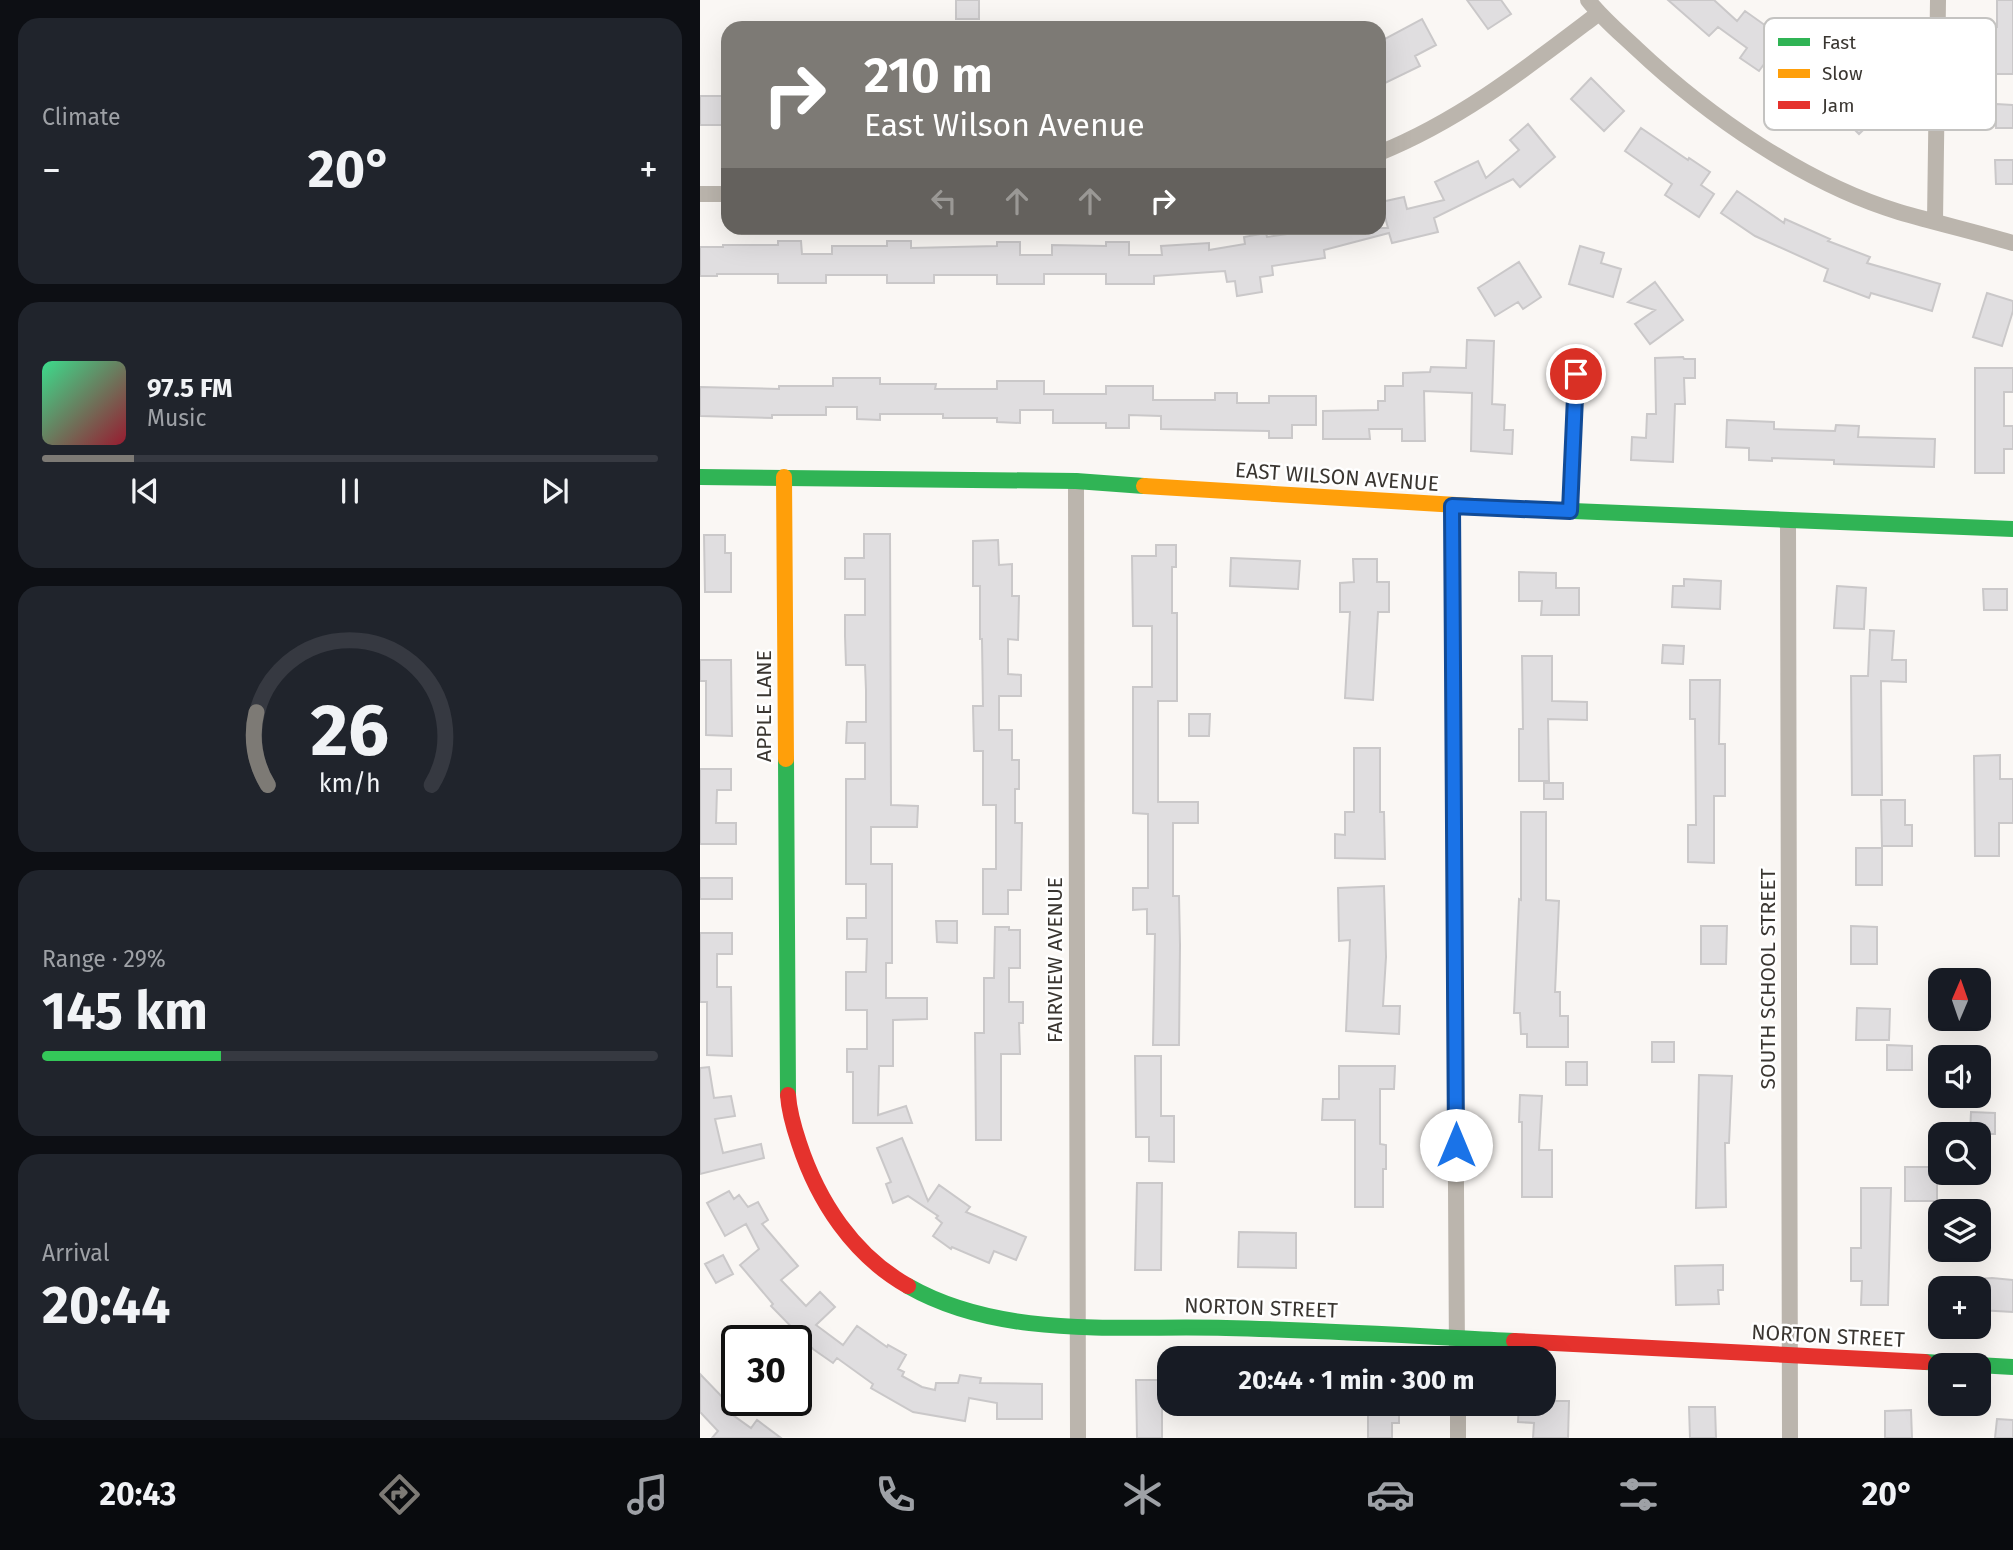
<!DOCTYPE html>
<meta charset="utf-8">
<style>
body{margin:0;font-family:"Fira Sans",sans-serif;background:#20242c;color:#f1f3f6;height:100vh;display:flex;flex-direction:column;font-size:26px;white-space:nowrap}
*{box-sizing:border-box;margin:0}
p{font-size:23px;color:#9ea1a6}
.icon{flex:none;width:38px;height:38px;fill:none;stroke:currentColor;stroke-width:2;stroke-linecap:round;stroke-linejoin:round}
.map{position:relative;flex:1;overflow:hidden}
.panel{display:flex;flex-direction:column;gap:18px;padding:18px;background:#0d0f14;width:700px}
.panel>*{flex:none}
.hud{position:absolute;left:21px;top:21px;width:665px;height:214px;border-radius:21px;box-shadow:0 7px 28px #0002;background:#7d7a75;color:#fff;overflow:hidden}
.needle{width:46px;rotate:2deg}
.controls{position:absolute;left:1228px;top:968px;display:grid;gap:14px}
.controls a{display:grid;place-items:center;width:63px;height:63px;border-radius:14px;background:#171b24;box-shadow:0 7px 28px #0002;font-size:35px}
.speed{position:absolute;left:21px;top:1325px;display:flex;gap:14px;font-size:35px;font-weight:700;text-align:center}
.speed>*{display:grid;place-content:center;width:91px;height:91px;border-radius:50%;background:#171b24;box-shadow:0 7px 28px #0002;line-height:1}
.speed .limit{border:4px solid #111;border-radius:10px;background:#fff;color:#111}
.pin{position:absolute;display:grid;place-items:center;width:60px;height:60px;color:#fff;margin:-30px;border:4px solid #fff;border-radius:50%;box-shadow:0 2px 7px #0007}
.me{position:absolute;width:77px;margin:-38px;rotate:0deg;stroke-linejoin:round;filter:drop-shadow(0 0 5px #0008)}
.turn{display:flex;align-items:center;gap:24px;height:147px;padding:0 28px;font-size:32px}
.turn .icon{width:91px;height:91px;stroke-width:2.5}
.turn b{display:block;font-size:49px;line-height:60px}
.lanes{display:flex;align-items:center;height:66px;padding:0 28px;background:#0003;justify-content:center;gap:35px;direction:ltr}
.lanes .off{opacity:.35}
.big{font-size:52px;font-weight:700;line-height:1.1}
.panel .card{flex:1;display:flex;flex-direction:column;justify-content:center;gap:10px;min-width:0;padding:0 24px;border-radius:21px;background:#20242c}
.panel .dial{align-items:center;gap:0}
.dial svg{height:182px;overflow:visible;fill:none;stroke:#363941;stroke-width:7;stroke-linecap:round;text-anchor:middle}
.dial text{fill:#f1f3f6;stroke:none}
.song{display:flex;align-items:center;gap:21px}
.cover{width:84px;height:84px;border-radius:10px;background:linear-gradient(135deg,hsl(150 70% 55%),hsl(350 70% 35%))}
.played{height:7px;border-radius:4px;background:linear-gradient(90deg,#7d7a75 15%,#363941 15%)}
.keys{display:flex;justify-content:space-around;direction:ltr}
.heat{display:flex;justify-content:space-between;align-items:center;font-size:38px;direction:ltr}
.charge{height:10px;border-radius:5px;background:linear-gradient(90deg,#34c759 29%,#363941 0)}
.trip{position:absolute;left:457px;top:1346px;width:399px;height:70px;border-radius:21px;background:#171b24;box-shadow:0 7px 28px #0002;font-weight:700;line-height:70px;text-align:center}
.menu{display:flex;height:112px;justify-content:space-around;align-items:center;background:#090b0e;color:#9ea1a6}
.menu .icon{width:49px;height:49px}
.menu .active{color:#7d7a75}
.menu b{font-size:32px;color:#f1f3f6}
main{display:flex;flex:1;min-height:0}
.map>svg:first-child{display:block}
.building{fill:#e0dee0;stroke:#cac8c9;stroke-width:2}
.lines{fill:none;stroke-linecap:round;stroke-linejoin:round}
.street{stroke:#bbb5ad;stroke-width:16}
.fast{stroke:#30b455;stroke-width:16}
.slow{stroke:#ff9f0a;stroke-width:16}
.jam{stroke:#e5322d;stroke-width:16}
.route-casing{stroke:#114b97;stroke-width:18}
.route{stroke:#1a73e8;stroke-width:12}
.labels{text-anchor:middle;stroke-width:5;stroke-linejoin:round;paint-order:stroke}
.street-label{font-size:21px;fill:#3a3631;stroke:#fff}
.key{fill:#fff;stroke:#c4c3c1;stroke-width:2}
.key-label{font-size:19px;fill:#3a3631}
</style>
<main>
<section class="panel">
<div class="card"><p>Climate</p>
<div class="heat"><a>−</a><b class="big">20°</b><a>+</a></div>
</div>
<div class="card">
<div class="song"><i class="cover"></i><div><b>97.5 FM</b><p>Music</p></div></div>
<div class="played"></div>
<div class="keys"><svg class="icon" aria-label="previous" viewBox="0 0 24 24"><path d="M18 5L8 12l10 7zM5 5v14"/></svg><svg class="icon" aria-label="pause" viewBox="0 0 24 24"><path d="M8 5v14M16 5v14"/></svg><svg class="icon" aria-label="next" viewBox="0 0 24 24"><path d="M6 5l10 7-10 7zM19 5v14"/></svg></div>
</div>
<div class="card dial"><svg viewBox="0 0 100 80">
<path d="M14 69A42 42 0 1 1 86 69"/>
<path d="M14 69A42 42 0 0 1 9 37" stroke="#7d7a75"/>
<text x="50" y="56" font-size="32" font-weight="700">26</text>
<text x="50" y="72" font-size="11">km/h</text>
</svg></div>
<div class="card"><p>Range · 29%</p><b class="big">145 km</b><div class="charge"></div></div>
<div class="card"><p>Arrival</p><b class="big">20:44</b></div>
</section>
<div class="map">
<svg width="1313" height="1438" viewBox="0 0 1313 1438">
<rect width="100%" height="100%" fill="#faf7f4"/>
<path class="building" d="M 256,0 L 279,0 L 279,19 L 256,19 Z
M 767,0 L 801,0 L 811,14 L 788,29 Z
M 968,0 L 1014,0 L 1037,21 L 1045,11 L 1083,38 L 1059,71 L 1040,58 L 1047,48 L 1018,27 L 1009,36 Z
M 1297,0 L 1313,0 L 1313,74 L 1296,74 L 1294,27 L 1297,27 Z
M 722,19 L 736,45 L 715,56 L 720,66 L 679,86 L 679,42 Z
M 1163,73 L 1192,102 L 1159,134 L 1139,114 L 1163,91 Z
M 891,78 L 924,111 L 904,131 L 871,99 Z
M 0,96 L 28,96 L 28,125 L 0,125 Z
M 1296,104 L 1313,105 L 1313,128 L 1296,128 Z
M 828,124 L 855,157 L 820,187 L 813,179 L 734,218 L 738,232 L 692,243 L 689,233 L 624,250 L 625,258 L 572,266 L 573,275 L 560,277 L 562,292 L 537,296 L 535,281 L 527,282 L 525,271 L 454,276 L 454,284 L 406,284 L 406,274 L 344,274 L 344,284 L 297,284 L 297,275 L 234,275 L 234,283 L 187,283 L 187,275 L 126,275 L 126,283 L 78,283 L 78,274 L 17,274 L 17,276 L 0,276 L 0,247 L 23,247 L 23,245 L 78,245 L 78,241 L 101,241 L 102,254 L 132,254 L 132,246 L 187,246 L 187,241 L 211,241 L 211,248 L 297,246 L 297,242 L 320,242 L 320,255 L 352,255 L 352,245 L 406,246 L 406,242 L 429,242 L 429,255 L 462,255 L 461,246 L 509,243 L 509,250 L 545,244 L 544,237 L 566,233 L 567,237 L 629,228 L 688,228 L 681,202 L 704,197 L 707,209 L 744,200 L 735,182 L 778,161 L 786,178 L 819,150 L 810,140 Z
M 941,128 L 988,160 L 989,158 L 1010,172 L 1001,185 L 1014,194 L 999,217 L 965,195 L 972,184 L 925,151 Z
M 1295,160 L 1313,160 L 1313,184 L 1296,184 Z
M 1037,191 L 1084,223 L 1085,219 L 1130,239 L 1128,241 L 1170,257 L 1167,263 L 1240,284 L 1232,311 L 1171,293 L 1169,298 L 1124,281 L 1128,269 L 1055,236 L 1021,213 Z
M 880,246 L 904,253 L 901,263 L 921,269 L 913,297 L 869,284 Z
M 819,262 L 841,297 L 823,309 L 818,302 L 795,316 L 778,288 Z
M 955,282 L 983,320 L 950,344 L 935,324 L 955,310 L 928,302 Z
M 1287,293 L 1313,301 L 1313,311 L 1302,346 L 1273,337 Z
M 767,340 L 794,341 L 792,404 L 805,405 L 804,430 L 813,430 L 812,454 L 771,451 L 772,393 L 724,391 L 725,441 L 702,441 L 702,429 L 669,429 L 670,439 L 623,439 L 623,411 L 678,410 L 678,401 L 685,401 L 685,386 L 703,386 L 703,373 L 730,372 L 731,367 L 766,368 Z
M 983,357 L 984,359 L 995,359 L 995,378 L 984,378 L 985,404 L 975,404 L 973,462 L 931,460 L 932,437 L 946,438 L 947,414 L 956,414 L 955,358 Z
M 1275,368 L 1313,368 L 1313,392 L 1304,392 L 1304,426 L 1313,426 L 1313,449 L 1304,449 L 1304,473 L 1275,473 Z
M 133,378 L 180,378 L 180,384 L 236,384 L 235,389 L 297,389 L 297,381 L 344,381 L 344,394 L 406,394 L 406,386 L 453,386 L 453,400 L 515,400 L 515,393 L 537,393 L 537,403 L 569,403 L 569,396 L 616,396 L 616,425 L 592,425 L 592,438 L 569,438 L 569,431 L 461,429 L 461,416 L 429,415 L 429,428 L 406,428 L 406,423 L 353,423 L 353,410 L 320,410 L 320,423 L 297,422 L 297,418 L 243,418 L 243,414 L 180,414 L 180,420 L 157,419 L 157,407 L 126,407 L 126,415 L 72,415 L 72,418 L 0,416 L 0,387 L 79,389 L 79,386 L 133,386 Z
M 1027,420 L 1074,422 L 1074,429 L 1135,431 L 1136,425 L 1159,426 L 1158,437 L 1235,439 L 1234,467 L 1134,464 L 1134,460 L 1072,458 L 1072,461 L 1049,460 L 1049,448 L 1026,447 Z
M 164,534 L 190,534 L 191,805 L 218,806 L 217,827 L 171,827 L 171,864 L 192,864 L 192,963 L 186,963 L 186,998 L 227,998 L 227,1019 L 193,1020 L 193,1066 L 179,1066 L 178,1115 L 206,1106 L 212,1123 L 153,1123 L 153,1072 L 147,1072 L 147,1049 L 167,1049 L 167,1010 L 146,1010 L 146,972 L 166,972 L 167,939 L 147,939 L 147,918 L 166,918 L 166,884 L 146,884 L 146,779 L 165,779 L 165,743 L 146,743 L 147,722 L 166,722 L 166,690 L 165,665 L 146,665 L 145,636 L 145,615 L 165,615 L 165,579 L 145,579 L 145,558 L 164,558 Z
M 4,535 L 25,535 L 25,553 L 31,553 L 31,592 L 5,592 Z
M 298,540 L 299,565 L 312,564 L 312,596 L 319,596 L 318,640 L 308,639 L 308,674 L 321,675 L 321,696 L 299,696 L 299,730 L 312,730 L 312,760 L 319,760 L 319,789 L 315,789 L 315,823 L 322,823 L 321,890 L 308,890 L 308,914 L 283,914 L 283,869 L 296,869 L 296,805 L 283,805 L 283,751 L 274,751 L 273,706 L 283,706 L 282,639 L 280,639 L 280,586 L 273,586 L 273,541 Z
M 456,545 L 476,545 L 476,567 L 472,567 L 472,613 L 477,613 L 477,701 L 458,701 L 458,802 L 498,802 L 498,823 L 473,823 L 473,896 L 479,896 L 480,945 L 479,1045 L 453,1045 L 455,934 L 447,934 L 447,909 L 433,910 L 433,888 L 448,888 L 448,814 L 433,813 L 433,687 L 452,687 L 452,626 L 433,626 L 432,556 L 456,556 Z
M 531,558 L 600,561 L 598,589 L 530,586 Z
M 653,559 L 677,559 L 677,582 L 689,582 L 689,612 L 678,612 L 673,700 L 645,698 L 650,612 L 640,612 L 640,583 L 654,582 Z
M 819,572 L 856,573 L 856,588 L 879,588 L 879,615 L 841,615 L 842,601 L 819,601 Z
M 984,579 L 1021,581 L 1020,609 L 972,607 L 973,586 L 984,586 Z
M 1137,586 L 1166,588 L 1164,629 L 1134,628 Z
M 1283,589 L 1307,589 L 1307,610 L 1284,610 Z
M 1170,630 L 1194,631 L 1192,660 L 1206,660 L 1206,682 L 1181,681 L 1182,795 L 1152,795 L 1151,676 L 1168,676 Z
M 963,645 L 984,646 L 983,664 L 962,663 Z
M 822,656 L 852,656 L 852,701 L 887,702 L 887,720 L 848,719 L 849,781 L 819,781 L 819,729 L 823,729 Z
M 0,660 L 31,660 L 32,736 L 6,735 L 6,681 L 0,681 Z
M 990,680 L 1020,680 L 1019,744 L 1025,744 L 1025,796 L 1014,796 L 1014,863 L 988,862 L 988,825 L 996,825 L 995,719 L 990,719 Z
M 489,714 L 510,714 L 509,736 L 489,736 Z
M 654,748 L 680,748 L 680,812 L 684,812 L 685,859 L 635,858 L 635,834 L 645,835 L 645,812 L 654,812 Z
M 1300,755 L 1300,779 L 1313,779 L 1313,823 L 1299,823 L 1299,856 L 1275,856 L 1274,756 Z
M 0,769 L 31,769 L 31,790 L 17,790 L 16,823 L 36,823 L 36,844 L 0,844 Z
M 844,783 L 863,783 L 863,799 L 844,799 Z
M 1181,800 L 1205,800 L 1205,825 L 1212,825 L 1212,846 L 1182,846 Z
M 821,812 L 846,812 L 846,900 L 859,901 L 855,992 L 860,992 L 860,1016 L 868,1016 L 868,1047 L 827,1047 L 827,1034 L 821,1034 L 820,1013 L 814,1013 L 819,899 L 821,900 Z
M 1156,848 L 1182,848 L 1182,885 L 1156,885 Z
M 0,878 L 32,878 L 32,899 L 0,899 Z
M 684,886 L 686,957 L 683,1006 L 700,1006 L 699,1034 L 646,1031 L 650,940 L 639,941 L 638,888 Z
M 236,921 L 257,921 L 257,943 L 237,942 Z
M 1001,926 L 1027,926 L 1026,964 L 1001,964 Z
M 1151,926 L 1177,927 L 1177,964 L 1151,964 Z
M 295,927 L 309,927 L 309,930 L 320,930 L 320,968 L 309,968 L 309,1002 L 323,1002 L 323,1023 L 319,1023 L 320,1054 L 301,1054 L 301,1140 L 276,1140 L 275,1033 L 284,1033 L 284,978 L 294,978 Z
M 0,933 L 32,933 L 32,954 L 17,954 L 17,987 L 31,987 L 32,1056 L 7,1055 L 7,1002 L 0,1002 Z
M 1157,1008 L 1190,1009 L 1189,1040 L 1156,1040 Z
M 952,1042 L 974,1042 L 974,1062 L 952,1062 Z
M 1187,1045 L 1212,1046 L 1212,1070 L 1187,1070 Z
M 435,1056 L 461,1056 L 461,1116 L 474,1116 L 474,1162 L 449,1161 L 449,1137 L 436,1137 Z
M 866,1062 L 887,1062 L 887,1085 L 866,1085 Z
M 639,1066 L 695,1066 L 694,1089 L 680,1089 L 680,1144 L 686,1145 L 686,1169 L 683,1169 L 683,1207 L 655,1207 L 655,1120 L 622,1120 L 623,1099 L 639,1099 Z
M 9,1067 L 14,1098 L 31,1096 L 35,1116 L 15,1119 L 23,1153 L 61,1144 L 64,1158 L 0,1174 L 0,1068 Z
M 999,1075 L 1032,1076 L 1029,1143 L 1025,1143 L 1026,1207 L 996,1208 Z
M 820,1095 L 842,1096 L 839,1150 L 852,1150 L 852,1197 L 822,1197 L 822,1122 L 819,1122 Z
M 1271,1112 L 1295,1113 L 1295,1134 L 1270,1134 Z
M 202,1138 L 228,1201 L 239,1185 L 270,1207 L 266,1212 L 326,1237 L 316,1260 L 294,1251 L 289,1263 L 252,1247 L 251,1249 L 233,1236 L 242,1223 L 236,1218 L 238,1216 L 208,1196 L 193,1203 L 186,1184 L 191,1182 L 177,1148 Z
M 1205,1167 L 1237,1167 L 1237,1201 L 1205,1201 Z
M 437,1183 L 462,1183 L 461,1270 L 435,1270 Z
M 1161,1188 L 1191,1188 L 1188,1305 L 1161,1305 L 1162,1281 L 1151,1281 L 1151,1248 L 1161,1248 Z
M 29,1191 L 34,1199 L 39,1195 L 48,1207 L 58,1202 L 68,1220 L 62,1224 L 98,1266 L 81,1280 L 106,1306 L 120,1292 L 135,1307 L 116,1325 L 143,1345 L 157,1326 L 187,1347 L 188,1345 L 206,1355 L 198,1369 L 204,1372 L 202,1376 L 222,1387 L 235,1390 L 236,1383 L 258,1383 L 260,1375 L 281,1378 L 280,1383 L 342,1384 L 342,1419 L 297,1419 L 297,1403 L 269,1398 L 265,1421 L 213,1412 L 171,1388 L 173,1384 L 137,1358 L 133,1363 L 113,1349 L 71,1306 L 73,1304 L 40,1265 L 59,1249 L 46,1224 L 25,1236 L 7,1203 Z
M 539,1232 L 596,1233 L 596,1268 L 538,1267 Z
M 23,1255 L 33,1274 L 16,1283 L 5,1264 Z
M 1023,1265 L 1023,1290 L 1018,1290 L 1019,1304 L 976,1305 L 975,1266 Z
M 1292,1278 L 1313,1280 L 1313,1312 L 1279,1310 L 1279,1279 Z
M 0,1374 L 28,1403 L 23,1408 L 51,1428 L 57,1420 L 81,1438 L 12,1438 L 18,1431 L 0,1412 Z
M 436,1380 L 462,1380 L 462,1438 L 437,1438 Z
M 844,1401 L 869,1401 L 868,1438 L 833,1438 L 834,1423 L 818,1422 L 819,1404 L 844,1404 Z
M 668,1404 L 699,1404 L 699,1423 L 692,1423 L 692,1438 L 668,1438 Z
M 989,1407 L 1015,1407 L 1016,1438 L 990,1438 Z
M 1211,1410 L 1212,1438 L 1185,1438 L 1185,1411 Z
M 1297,1419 L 1313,1420 L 1313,1438 L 1295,1438 Z"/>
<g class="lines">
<path class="street" d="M 888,0 C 902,18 920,33 937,49 C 1008,116 1106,184 1199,212 C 1237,223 1275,232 1313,243
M 679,153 C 761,120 829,66 899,13
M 0,194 L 28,194
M 1235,221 L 1238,0
M 376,481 L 378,1438
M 752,506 L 757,1358
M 870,511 L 876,374
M 1088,520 L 1090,1438
M 758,1404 L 758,1438"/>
<path class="fast" d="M 0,477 L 376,481 L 444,486
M 823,509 L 1313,529
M 86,759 L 88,1095
M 208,1286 C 303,1340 421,1325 526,1328 C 622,1330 718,1336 814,1341
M 1225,1362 L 1313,1367"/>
<path class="slow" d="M 84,477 L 86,759
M 444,486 L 823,509"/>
<path class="jam" d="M 88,1095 C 89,1111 94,1128 99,1143 C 118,1201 153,1255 208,1286
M 814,1341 L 1225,1362"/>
</g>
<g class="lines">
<g class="route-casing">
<path id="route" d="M 756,1145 L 752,506 L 870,511 L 876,374"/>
</g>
<use href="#route" class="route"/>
</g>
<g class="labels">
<g class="street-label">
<text transform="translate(637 477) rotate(4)" y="7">EAST WILSON AVENUE</text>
<text transform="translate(64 706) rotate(-90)" y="7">APPLE LANE</text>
<text transform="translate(355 960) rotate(-90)" y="7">FAIRVIEW AVENUE</text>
<text transform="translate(1068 979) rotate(-90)" y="7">SOUTH SCHOOL STREET</text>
<text transform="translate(561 1308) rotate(2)" y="7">NORTON STREET</text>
<text transform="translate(1128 1336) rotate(3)" y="7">NORTON STREET</text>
</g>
</g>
<rect x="1064" y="18" width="232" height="112" rx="10" class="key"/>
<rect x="1078" y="38" width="32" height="8" fill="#30b455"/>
<rect x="1078" y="69" width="32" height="9" fill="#ff9f0a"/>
<rect x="1078" y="101" width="32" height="8" fill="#e5322d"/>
<g class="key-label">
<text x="1122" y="49">Fast</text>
<text x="1122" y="80">Slow</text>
<text x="1122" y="112">Jam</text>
</g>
</svg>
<div class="controls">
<a><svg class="needle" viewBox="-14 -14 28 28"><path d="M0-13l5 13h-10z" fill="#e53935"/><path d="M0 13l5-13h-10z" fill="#9ea1a6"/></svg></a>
<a><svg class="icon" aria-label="sound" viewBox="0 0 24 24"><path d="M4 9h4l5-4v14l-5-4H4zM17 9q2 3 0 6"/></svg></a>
<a><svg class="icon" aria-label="search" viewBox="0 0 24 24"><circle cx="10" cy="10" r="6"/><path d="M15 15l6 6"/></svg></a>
<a><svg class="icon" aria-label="layers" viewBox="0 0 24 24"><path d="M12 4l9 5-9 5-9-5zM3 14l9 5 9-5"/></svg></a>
<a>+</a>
<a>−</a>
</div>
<div class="speed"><div class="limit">30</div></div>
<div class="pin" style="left:876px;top:374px;background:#d93025"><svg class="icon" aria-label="arrive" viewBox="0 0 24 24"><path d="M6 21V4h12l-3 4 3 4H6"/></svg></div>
<svg class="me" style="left:756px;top:1145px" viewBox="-20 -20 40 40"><circle r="19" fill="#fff"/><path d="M0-13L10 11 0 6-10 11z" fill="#1a73e8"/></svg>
<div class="trip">20:44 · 1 min · 300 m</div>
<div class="hud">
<div class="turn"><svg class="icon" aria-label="right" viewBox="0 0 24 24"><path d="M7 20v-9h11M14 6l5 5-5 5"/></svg><div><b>210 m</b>East Wilson Avenue</div></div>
<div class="lanes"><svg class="icon off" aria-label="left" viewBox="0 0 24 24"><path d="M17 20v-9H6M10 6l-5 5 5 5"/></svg><svg class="icon off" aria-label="ahead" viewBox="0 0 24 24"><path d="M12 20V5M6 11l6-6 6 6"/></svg><svg class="icon off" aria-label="ahead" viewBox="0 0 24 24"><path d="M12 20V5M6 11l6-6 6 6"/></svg><svg class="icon" aria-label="right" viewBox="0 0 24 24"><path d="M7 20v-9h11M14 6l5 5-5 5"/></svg></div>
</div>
</div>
</main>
<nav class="menu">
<b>20:43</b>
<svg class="icon active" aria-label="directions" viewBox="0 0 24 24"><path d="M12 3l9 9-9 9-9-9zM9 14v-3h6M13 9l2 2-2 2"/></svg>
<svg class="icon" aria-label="music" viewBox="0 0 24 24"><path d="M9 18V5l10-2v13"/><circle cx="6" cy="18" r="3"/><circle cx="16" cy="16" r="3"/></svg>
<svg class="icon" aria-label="phone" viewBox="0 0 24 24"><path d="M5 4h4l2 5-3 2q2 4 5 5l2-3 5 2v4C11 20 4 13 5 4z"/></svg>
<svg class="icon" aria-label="climate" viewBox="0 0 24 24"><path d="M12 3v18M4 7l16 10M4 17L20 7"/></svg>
<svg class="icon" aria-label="car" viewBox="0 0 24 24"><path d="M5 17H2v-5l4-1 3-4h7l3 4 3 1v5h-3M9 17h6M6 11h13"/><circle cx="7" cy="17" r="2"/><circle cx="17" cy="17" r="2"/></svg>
<svg class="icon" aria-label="filters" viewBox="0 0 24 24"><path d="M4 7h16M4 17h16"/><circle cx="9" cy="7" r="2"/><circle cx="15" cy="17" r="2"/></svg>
<b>20°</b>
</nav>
